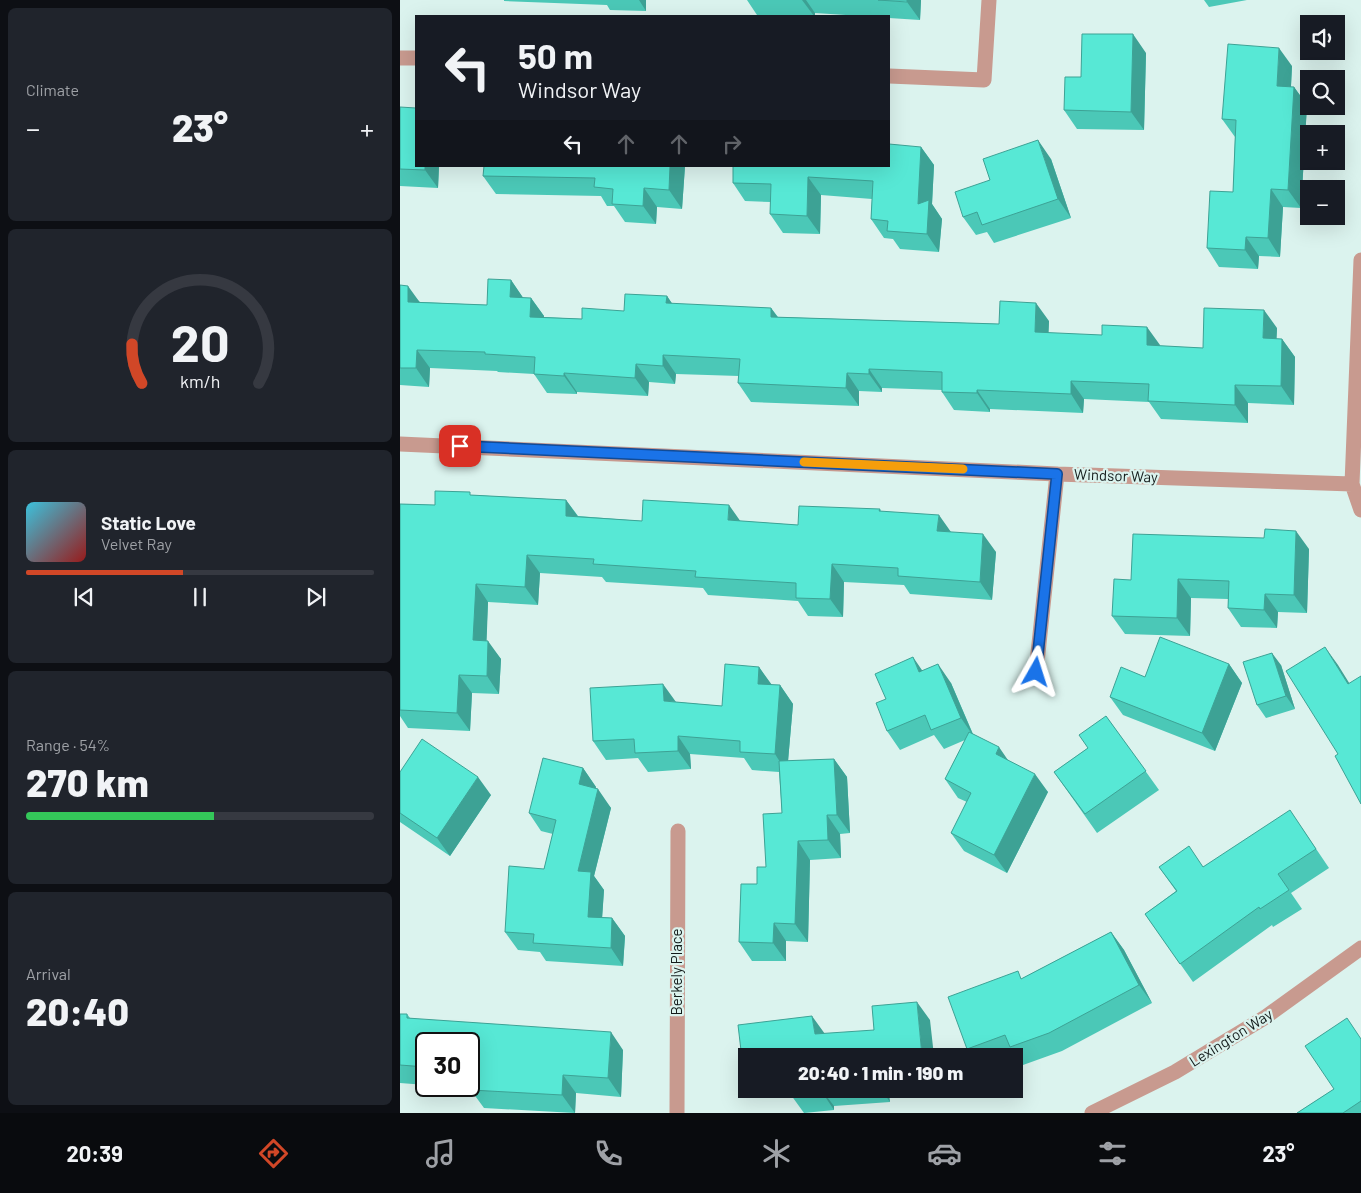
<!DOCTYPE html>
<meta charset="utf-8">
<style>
body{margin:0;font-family:Barlow,sans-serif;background:#20242c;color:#f1f3f6;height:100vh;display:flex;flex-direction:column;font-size:19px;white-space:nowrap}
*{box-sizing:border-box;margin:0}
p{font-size:16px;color:#9ea1a6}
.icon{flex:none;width:28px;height:28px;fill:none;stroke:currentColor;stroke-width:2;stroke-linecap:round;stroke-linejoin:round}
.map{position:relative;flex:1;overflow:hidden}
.side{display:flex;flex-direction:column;gap:8px;padding:8px;background:#0d0f14;width:400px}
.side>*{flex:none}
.hud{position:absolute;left:15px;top:15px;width:475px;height:152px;border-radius:0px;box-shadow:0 5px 20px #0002;background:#171b24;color:#f1f3f6;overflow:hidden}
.tools{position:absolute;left:900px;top:15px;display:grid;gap:10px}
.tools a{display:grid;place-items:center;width:45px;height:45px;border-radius:0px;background:#171b24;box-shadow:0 5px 20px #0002;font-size:25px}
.speed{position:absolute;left:15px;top:1032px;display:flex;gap:10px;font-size:25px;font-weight:700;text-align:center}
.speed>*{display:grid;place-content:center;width:65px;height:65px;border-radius:50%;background:#171b24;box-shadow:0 5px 20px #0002;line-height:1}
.speed .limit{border:2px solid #111;border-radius:8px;background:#fff;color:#111}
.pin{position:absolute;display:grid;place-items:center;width:42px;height:42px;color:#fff;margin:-21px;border-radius:10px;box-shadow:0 2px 8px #0006}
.me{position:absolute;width:55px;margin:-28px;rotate:6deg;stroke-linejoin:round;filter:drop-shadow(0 0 4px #0008)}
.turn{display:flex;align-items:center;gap:18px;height:105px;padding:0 20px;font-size:22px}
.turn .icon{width:65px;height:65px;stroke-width:2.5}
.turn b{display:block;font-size:35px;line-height:42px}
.lanes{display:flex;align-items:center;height:48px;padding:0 20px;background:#0003;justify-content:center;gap:25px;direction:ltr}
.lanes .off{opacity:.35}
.big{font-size:38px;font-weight:800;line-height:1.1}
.side .widget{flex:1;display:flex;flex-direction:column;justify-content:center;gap:8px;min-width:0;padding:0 18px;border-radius:8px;background:#20242c}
.side .dial{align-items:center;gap:0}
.dial svg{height:130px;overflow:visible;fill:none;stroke:#363941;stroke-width:7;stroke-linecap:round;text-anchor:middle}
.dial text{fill:#f1f3f6;stroke:none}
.song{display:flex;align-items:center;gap:15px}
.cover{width:60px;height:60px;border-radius:8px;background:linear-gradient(135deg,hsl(190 70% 55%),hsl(0 70% 35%))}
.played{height:5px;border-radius:2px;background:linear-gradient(90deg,#d14727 45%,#363941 45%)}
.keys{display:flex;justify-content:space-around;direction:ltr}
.heat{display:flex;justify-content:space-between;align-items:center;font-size:28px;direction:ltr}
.charge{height:8px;border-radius:4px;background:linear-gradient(90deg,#34c759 54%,#363941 0)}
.trip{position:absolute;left:338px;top:1048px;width:285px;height:50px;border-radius:0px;background:#171b24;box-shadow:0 5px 20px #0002;font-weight:800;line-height:50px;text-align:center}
.tabs{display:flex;height:80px;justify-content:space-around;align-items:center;background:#090b0e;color:#9ea1a6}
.tabs .icon{width:35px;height:35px}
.tabs .current{color:#d14727}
.tabs b{font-size:22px;color:#f1f3f6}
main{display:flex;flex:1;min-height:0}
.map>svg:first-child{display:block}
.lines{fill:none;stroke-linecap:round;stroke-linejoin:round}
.minor{stroke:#c89a8f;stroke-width:15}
.tertiary{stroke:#c89a8f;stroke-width:15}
.wall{fill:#4bc8b7}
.shaded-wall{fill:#3da295}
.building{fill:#57e8d5;stroke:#3da295}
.route-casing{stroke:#114b97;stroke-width:12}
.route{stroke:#1a73e8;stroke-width:9}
.slow{stroke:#f59e0b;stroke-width:9}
.labels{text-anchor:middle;stroke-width:4.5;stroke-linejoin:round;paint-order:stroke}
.street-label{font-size:15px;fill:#131b1a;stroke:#dbf3ee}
</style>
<main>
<section class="side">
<div class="widget"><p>Climate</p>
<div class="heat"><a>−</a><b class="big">23°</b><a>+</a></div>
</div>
<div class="widget dial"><svg viewBox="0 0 100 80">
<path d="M14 69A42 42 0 1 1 86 69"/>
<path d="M14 69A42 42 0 0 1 8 45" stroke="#d14727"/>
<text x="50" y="56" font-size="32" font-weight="700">20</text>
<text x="50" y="72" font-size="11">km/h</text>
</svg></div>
<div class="widget">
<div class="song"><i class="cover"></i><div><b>Static Love</b><p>Velvet Ray</p></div></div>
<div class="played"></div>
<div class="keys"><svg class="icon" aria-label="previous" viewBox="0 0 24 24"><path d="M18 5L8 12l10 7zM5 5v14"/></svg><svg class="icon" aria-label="pause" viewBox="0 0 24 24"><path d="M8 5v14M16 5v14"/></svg><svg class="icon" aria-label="next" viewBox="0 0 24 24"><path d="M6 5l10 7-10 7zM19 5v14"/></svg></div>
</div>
<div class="widget"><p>Range · 54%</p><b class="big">270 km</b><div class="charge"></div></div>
<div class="widget"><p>Arrival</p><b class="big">20:40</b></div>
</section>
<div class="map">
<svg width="961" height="1113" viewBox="0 0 961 1113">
<rect width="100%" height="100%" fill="#dbf3ee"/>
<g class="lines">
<path class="minor" d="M 0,58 L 16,58
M 489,76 L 584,80 L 589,0
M 961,260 L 952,484 L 961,510
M 0,444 L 657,474 L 952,484
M 636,672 L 657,474
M 277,1113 L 278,831"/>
<path class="tertiary" d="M 692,1113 L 775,1072 L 864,1018 L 961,948"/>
</g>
<path class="wall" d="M 104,0 L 246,0 L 246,11 L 210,10 L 207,5 L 104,1 Z
M 347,0 L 521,0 L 520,20 L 489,18 L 489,16 L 461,16 L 415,13 L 415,16 L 357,15 Z
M 804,0 L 847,0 L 809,7 Z
M 746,53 L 744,130 L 677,129 L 664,110 L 681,77 Z
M 892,66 L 891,87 L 894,87 L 907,105 L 901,208 L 883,207 L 880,257 L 859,256 L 858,269 L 819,267 L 807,248 L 833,192 L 835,137 L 822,119 Z
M 0,107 L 16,166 L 39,166 L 38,188 L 0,186 Z
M 521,147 L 534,165 L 532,204 L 542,219 L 539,252 L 500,249 L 493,239 L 484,238 L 471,219 L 472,199 L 421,195 L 420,234 L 383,233 L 370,214 L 371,202 L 345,201 L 333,183 Z
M 651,159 L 671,218 L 594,243 L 587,232 L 576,235 L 563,217 Z
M 285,166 L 282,209 L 257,207 L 256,224 L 225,222 L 214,206 L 207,206 L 201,196 L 96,194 L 83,176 Z
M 111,280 L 123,298 L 131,298 L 144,316 L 144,317 L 182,319 L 224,311 L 267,296 L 272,304 L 371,308 L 378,317 L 599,324 L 649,321 L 648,333 L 760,345 L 760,346 L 803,348 L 877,328 L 876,339 L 882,339 L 895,357 L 894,405 L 848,403 L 848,423 L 761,419 L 749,402 L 684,399 L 683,413 L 590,409 L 590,412 L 554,410 L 542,392 L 542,390 L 482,388 L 482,392 L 459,391 L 459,406 L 351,402 L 338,383 L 339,376 L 276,374 L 275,384 L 249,382 L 248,396 L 177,392 L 177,394 L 147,393 L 134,374 L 98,372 L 97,371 L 30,368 L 29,387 L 0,385 L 0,285 L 20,302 L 87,305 Z
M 72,495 L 166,500 L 178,516 L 242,521 L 340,521 L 398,525 L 480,509 L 481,511 L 551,532 L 596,552 L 592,600 L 510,594 L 504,585 L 444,582 L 443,617 L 408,616 L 398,601 L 308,595 L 303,588 L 206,582 L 202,577 L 140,573 L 138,605 L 88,602 L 86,641 L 101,659 L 99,694 L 72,693 L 70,731 L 8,728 L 0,716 L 0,504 L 35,505 Z
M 909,549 L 907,613 L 878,612 L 877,628 L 841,627 L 828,608 L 828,599 L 791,598 L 790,636 L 725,634 L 712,616 L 731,580 Z
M 829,664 L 842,683 L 815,751 L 723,715 L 710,697 L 745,677 Z
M 881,665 L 895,709 L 866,718 L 857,705 Z
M 359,667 L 371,685 L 380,685 L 393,704 L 388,761 L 434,759 L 447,777 L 450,833 L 440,834 L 441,858 L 410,860 L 408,942 L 386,941 L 386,961 L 352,961 L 339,942 L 357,884 L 366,867 L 382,813 L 379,772 L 352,770 L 344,758 L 290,754 L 291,769 L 248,772 L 238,758 L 206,760 L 193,741 L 276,702 L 322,706 Z
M 523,671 L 551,683 L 573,734 L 609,761 L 648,792 L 607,873 L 564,851 L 551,833 L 567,802 L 558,798 L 545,779 L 565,740 L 544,749 L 534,735 L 500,750 L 487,731 L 486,699 Z
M 706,716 L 759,790 L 697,833 L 654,772 L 688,748 Z
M 183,768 L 196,787 L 195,789 L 211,808 L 194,876 L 204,890 L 202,917 L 212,918 L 225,936 L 223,966 L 146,961 L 140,952 L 118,950 L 105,932 L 144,869 L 153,834 L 141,831 L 129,813 Z
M 0,772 L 91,795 L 50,856 L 0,822 Z
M 902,828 L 929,868 L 891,893 L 902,909 L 873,927 L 872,925 L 793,982 L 745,914 L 776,891 L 759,867 L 803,867 Z
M 711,932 L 724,950 L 752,1003 L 662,1051 L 623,1065 L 615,1055 L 610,1056 L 572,1056 L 567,1049 L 623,978 Z
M 0,1014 L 7,1014 L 10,1018 L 223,1050 L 221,1097 L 176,1093 L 175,1113 L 84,1108 L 73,1093 L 43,1091 L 40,1086 L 69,1086 L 69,1044 L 26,1044 L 26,1085 L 0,1083 Z
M 961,1038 L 961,1113 L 897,1113 L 934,1089 Z
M 353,1089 L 488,1089 L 490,1102 L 434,1106 L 434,1110 L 404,1113 L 391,1095 L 391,1091 L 357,1095 Z"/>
<path class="shaded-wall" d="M 239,0 L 246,0 L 246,11 Z
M 402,0 L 406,0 L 415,13 L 415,16 L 414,16 Z
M 507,0 L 521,0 L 520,20 L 507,2 Z
M 733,34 L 746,53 L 744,130 L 731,112 Z
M 879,48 L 892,66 L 890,104 L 877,86 Z
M 894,87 L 907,105 L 901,208 L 888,190 Z
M 638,140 L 651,159 L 671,218 L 658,199 Z
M 521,147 L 534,165 L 532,204 L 542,219 L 539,252 L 527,234 L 518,204 Z
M 25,166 L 39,166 L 38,188 L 25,170 Z
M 270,166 L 285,166 L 282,209 L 269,190 Z
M 408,177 L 421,195 L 420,234 L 407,216 Z
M 244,188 L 257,207 L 256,224 L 243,206 Z
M 871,189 L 883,207 L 880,257 L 868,238 Z
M 846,237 L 859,256 L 858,269 L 845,250 Z
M 111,280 L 124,299 L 110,297 Z
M 8,286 L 21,304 L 8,302 Z
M 267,296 L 280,315 L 266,303 Z
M 131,298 L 144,316 L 143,335 L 130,317 Z
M 636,303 L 649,321 L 648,350 L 635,332 Z
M 371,308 L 384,326 L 371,317 Z
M 864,310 L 877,328 L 876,357 L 863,338 Z
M 747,327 L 760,345 L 759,364 L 747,345 Z
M 882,339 L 895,357 L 894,405 L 881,386 Z
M 17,350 L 30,368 L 29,387 L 16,368 Z
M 263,355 L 276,374 L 275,384 L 263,366 Z
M 236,364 L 249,382 L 248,396 L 235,378 Z
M 469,369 L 482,388 L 482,392 L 469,374 Z
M 164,373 L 177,392 L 177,394 L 164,376 Z
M 447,373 L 459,391 L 459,406 L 446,388 Z
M 671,381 L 684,399 L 683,413 L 671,394 Z
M 835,385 L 848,403 L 848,423 L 835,405 Z
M 577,390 L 590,409 L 590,412 L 577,393 Z
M 166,500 L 179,518 L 166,516 Z
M 329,505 L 341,522 L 328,520 Z
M 539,515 L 551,532 L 537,531 Z
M 896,531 L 909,549 L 907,613 L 894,595 Z
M 583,534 L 596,552 L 592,600 L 580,582 Z
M 127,555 L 140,573 L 138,605 L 125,587 Z
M 432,564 L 444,582 L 443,617 L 430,599 Z
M 778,579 L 791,598 L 790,636 L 777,618 Z
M 76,584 L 88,602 L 86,658 L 73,640 Z
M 865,594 L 878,612 L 877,628 L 864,610 Z
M 88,641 L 101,659 L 99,694 L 87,676 Z
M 925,647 L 938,665 L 961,702 L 948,684 Z
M 872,653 L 881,665 L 895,709 L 886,696 Z
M 513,657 L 526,676 L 519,672 Z
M 538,664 L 551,683 L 574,737 L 561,718 Z
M 829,664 L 842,683 L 815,751 L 802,733 Z
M 359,667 L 372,685 L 358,684 Z
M 59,675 L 72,693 L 70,731 L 57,713 Z
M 263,684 L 276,702 L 264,701 Z
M 380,685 L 393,704 L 387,773 L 375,754 Z
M 278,736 L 290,754 L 291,769 L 278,751 Z
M 599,747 L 612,766 L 596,754 Z
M 434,759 L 447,777 L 450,833 L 437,815 Z
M 183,768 L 196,787 L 192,802 L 179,784 Z
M 635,774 L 648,792 L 607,873 L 594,855 Z
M 78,777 L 91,795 L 50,856 L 37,838 Z
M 198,789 L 211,808 L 194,876 L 204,890 L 201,935 L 188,917 L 178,871 Z
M 427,815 L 440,834 L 441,858 L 428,840 Z
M 398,841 L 410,860 L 408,942 L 395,924 Z
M 212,918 L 225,936 L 223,966 L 211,948 Z
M 374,923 L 386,941 L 386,961 L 373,943 Z
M 711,932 L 724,950 L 752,1003 L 739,985 Z
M 517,1002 L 530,1020 L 534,1056 L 522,1056 Z
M 412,1016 L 425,1034 L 415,1034 Z
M 211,1032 L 223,1050 L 221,1097 L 208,1078 Z
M 163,1075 L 176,1093 L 175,1113 L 162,1095 Z
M 421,1089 L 434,1106 L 434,1110 L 422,1092 Z
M 481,1089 L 488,1089 L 490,1102 Z"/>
<path class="building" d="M 478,0 L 507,0 L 507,2 Z
M 682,34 L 733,34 L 731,112 L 664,110 L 665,77 L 681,77 Z
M 828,44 L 879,48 L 877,86 L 894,87 L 888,190 L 871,189 L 868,238 L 846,237 L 845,250 L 807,248 L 810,191 L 833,192 L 836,120 L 822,119 Z
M 0,107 L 16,108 L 16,166 L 25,166 L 25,170 L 0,169 Z
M 638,140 L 658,199 L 582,225 L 577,212 L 563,217 L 555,192 L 590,180 L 583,159 Z
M 489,144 L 521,147 L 518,204 L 529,200 L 527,234 L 487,231 L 488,221 L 471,219 L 473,181 L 408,177 L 407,216 L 370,214 L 371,184 L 333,183 L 333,166 L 489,166 Z
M 84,166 L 270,166 L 269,190 L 244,188 L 243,206 L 212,204 L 213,189 L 194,187 L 195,178 L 83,176 Z
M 88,279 L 111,280 L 110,297 L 131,298 L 130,317 L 182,319 L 182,308 L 224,311 L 225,294 L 267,296 L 266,303 L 371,308 L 371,317 L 599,324 L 600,301 L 636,303 L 635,332 L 702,335 L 702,325 L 747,327 L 747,345 L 803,348 L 804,308 L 864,310 L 863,338 L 882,339 L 881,386 L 835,385 L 835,405 L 748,401 L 749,384 L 671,381 L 671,394 L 577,390 L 577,393 L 542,392 L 542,372 L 469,369 L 469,374 L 447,373 L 446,388 L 338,383 L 340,359 L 263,355 L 263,366 L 236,364 L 235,378 L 164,373 L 164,376 L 134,374 L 135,357 L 85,354 L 85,352 L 17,350 L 16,368 L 0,368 L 0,285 L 8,286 L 8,302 L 87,305 Z
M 35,491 L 70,492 L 70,495 L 166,500 L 166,516 L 242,521 L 243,500 L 329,505 L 328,520 L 398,525 L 399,506 L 480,509 L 479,511 L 539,515 L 537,531 L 583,534 L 580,582 L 498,576 L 498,568 L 432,564 L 430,599 L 396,598 L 396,583 L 295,577 L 296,571 L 193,564 L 194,559 L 127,555 L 125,587 L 76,584 L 73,640 L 88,641 L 87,676 L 59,675 L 57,713 L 0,710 L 0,504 L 35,505 Z
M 865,529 L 896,531 L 894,595 L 865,594 L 864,610 L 828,608 L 829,581 L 778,579 L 777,618 L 712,616 L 714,579 L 731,580 L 733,534 L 864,538 Z
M 760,637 L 829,664 L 802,733 L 710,697 L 721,667 L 745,677 Z
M 925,647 L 948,684 L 961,676 L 961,804 L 935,756 L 938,754 L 886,671 Z
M 872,653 L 886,696 L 857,705 L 843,662 Z
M 513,657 L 519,672 L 538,664 L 561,718 L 531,730 L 525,715 L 487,731 L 476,703 L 486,699 L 475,674 Z
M 325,664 L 359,667 L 358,684 L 380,685 L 375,754 L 340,752 L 340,741 L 278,736 L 278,751 L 235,753 L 234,739 L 193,741 L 190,688 L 263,684 L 264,701 L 322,706 Z
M 706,716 L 746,771 L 685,814 L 654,772 L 688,748 L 679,735 Z
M 569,732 L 599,747 L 596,754 L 635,774 L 594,855 L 551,833 L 571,793 L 545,779 Z
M 22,739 L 78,777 L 37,838 L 0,813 L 0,772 Z
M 143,758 L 183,768 L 179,784 L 198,789 L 178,871 L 191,872 L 188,917 L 212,918 L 211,948 L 133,943 L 134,934 L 105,932 L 109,866 L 144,869 L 156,820 L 129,813 Z
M 434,759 L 437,815 L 427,815 L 428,840 L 398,841 L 395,924 L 374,923 L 373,943 L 339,942 L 341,884 L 357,884 L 357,867 L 366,867 L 363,814 L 382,813 L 379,761 Z
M 890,810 L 916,849 L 878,874 L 889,890 L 860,909 L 859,907 L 780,964 L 745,914 L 777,891 L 759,867 L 789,846 L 803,867 Z
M 711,932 L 739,985 L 649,1033 L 610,1047 L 605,1035 L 567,1049 L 548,997 L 618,971 L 621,979 Z
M 517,1002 L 522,1056 L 346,1056 L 346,1076 L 344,1076 L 338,1025 L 412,1016 L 415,1034 L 474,1030 L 472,1006 Z
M 0,1014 L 7,1014 L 7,1018 L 211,1032 L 208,1078 L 163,1075 L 162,1095 L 71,1090 L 72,1076 L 69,1075 L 69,1044 L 26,1044 L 26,1067 L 0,1065 Z
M 947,1018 L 961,1039 L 961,1101 L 943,1113 L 897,1113 L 934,1089 L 905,1046 Z
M 391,1089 L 421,1089 L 422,1092 L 391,1095 Z"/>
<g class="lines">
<g class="route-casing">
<path id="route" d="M 60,446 L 657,474 L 636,672"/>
</g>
<use href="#route" class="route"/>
<path class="slow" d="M 404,462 L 563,469"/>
</g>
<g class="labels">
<g class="street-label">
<text transform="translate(716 476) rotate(2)" y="5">Windsor Way</text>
<text transform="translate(277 972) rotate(-90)" y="5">Berkely Place</text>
<text transform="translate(831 1038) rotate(-32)" y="5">Lexington Way</text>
</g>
</g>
</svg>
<div class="tools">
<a><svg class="icon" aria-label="sound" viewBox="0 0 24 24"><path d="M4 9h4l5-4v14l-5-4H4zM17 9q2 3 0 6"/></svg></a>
<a><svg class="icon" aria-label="search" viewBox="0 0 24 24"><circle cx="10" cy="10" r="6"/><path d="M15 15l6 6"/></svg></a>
<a>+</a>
<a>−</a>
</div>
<div class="speed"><div class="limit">30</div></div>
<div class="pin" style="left:60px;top:446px;background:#d93025"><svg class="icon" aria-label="arrive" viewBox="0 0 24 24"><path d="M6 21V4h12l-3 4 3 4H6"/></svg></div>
<svg class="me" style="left:636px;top:672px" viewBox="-20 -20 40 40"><path d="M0-17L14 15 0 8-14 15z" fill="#1a73e8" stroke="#fff" stroke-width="4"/></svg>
<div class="trip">20:40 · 1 min · 190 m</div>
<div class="hud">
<div class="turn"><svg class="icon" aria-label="left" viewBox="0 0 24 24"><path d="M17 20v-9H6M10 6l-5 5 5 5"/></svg><div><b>50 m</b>Windsor Way</div></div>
<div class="lanes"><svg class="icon" aria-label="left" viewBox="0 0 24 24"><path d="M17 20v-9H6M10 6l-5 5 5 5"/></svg><svg class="icon off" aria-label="ahead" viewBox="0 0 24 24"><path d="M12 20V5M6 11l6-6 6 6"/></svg><svg class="icon off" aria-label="ahead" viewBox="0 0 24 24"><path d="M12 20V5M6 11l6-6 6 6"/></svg><svg class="icon off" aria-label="right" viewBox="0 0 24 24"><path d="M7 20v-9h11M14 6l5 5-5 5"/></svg></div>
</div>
</div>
</main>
<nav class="tabs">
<b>20:39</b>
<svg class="icon current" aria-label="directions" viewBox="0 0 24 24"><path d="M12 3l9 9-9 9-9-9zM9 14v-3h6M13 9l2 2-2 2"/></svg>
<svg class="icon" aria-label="music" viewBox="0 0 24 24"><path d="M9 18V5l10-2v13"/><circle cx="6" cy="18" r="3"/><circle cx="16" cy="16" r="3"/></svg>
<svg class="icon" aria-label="phone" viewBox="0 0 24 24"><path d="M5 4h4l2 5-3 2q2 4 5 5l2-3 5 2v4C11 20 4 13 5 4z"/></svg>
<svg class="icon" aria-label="climate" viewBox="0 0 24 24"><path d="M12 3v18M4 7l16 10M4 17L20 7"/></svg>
<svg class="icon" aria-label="car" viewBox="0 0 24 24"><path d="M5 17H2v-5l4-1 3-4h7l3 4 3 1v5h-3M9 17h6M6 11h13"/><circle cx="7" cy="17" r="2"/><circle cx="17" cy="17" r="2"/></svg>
<svg class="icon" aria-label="filters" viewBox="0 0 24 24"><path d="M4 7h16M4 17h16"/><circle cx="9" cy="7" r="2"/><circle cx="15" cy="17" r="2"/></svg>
<b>23°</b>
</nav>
